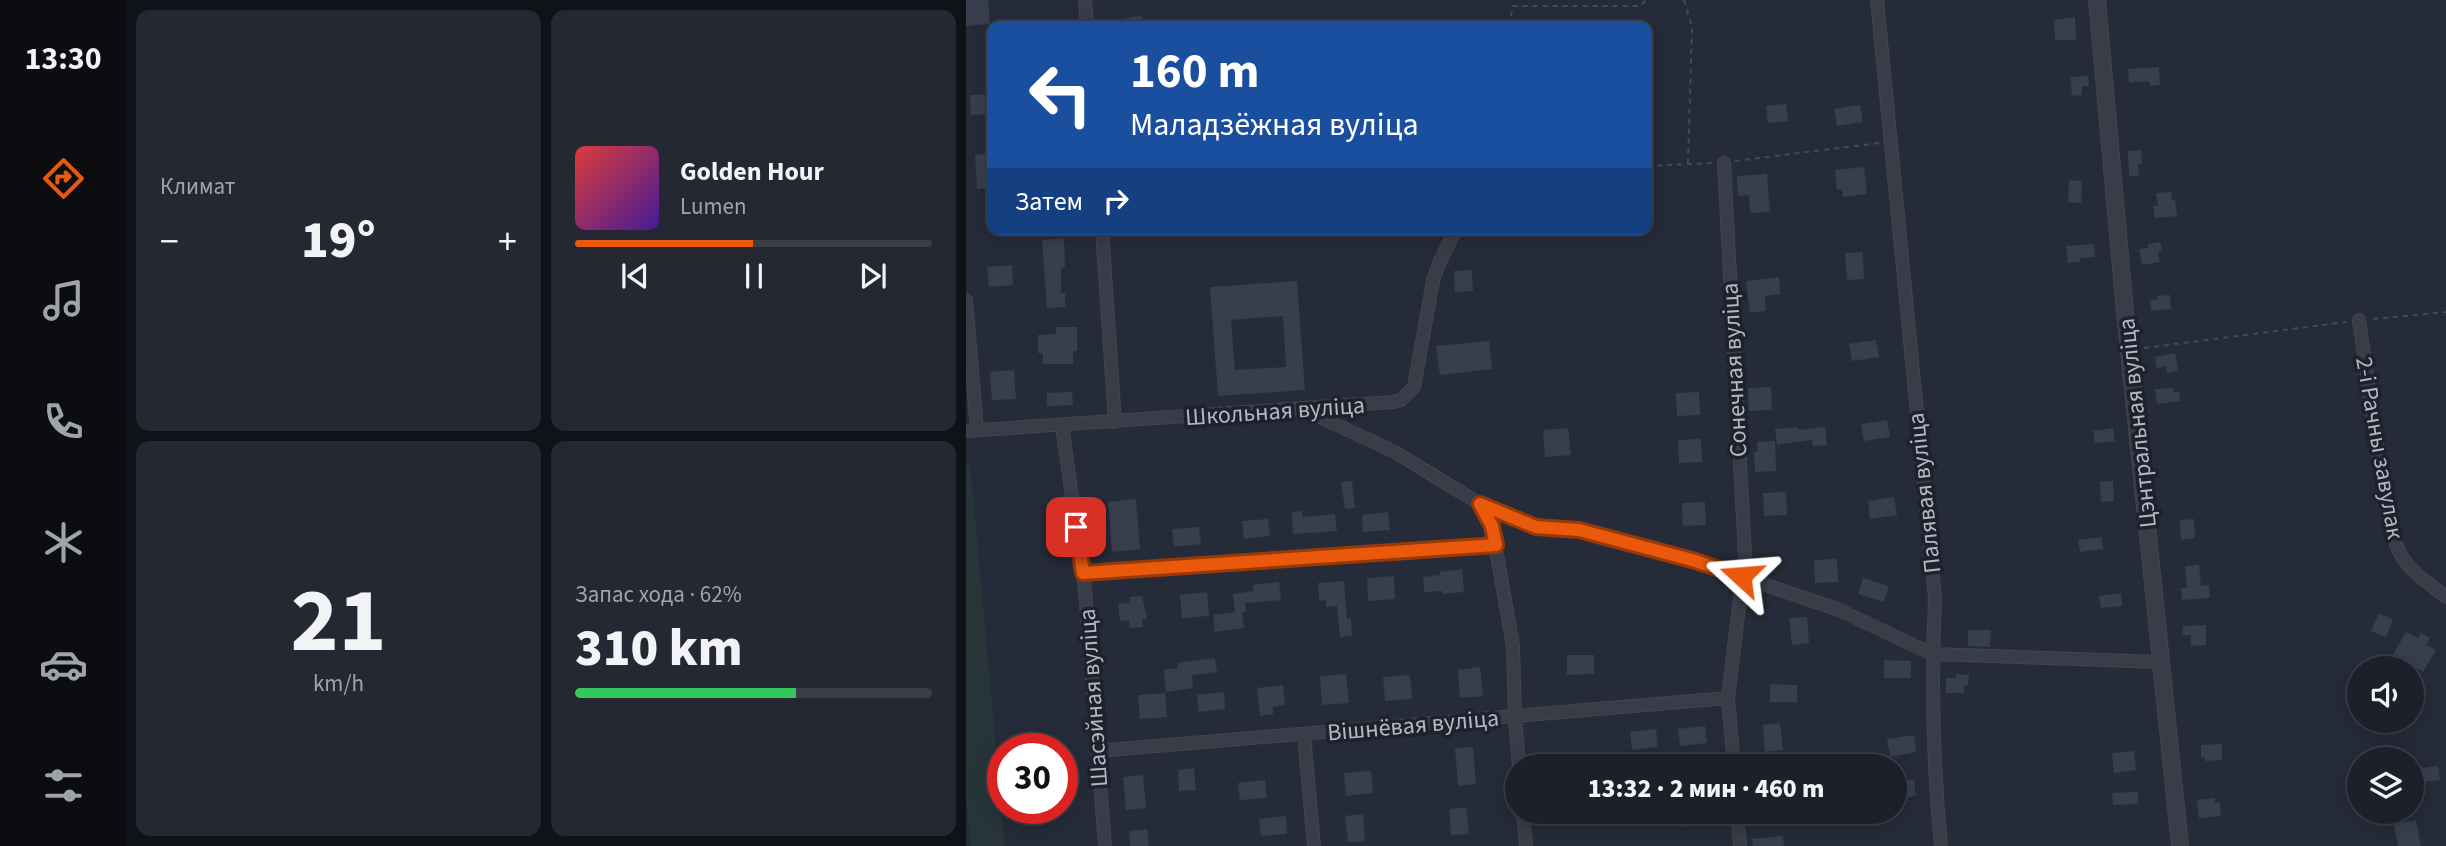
<!DOCTYPE html>
<html lang="ru">
<meta charset="utf-8">
<style>
body{margin:0;font-family:"Source Sans 3",sans-serif;background:#252832;color:#f1f3f6;height:100vh;display:flex;flex-direction:column;font-size:26px;white-space:nowrap}
*{box-sizing:border-box;margin:0}
p{font-size:23px;color:#a0a3a8}
.icon{flex:none;width:38px;height:38px;fill:none;stroke:currentColor;stroke-width:2;stroke-linecap:round;stroke-linejoin:round}
.map{position:relative;flex:1;overflow:hidden}
.drawer{display:flex;flex-direction:column;gap:10px;padding:10px;background:#0f1217;width:840px}
.drawer>*{flex:none}
.top-card{position:absolute;left:21px;top:21px;width:665px;height:214px;border-radius:14px;box-shadow:0 4px 18px #0003,0 0 0 2px #3a3e47;background:#1a4fa0;color:#fff;overflow:hidden}
.tools{position:absolute;left:1381px;top:656px;display:grid;gap:14px}
.tools a{display:grid;place-items:center;width:77px;height:77px;border-radius:50%;background:#1c202a;box-shadow:0 4px 18px #0003,0 0 0 2px #3a3e47;font-size:35px}
.speed{position:absolute;left:21px;top:733px;display:flex;gap:14px;font-size:35px;font-weight:700;text-align:center}
.speed>*{display:grid;place-content:center;width:91px;height:91px;border-radius:50%;background:#1c202a;box-shadow:0 4px 18px #0003,0 0 0 2px #3a3e47;line-height:1}
.speed .limit{border:10px solid #d22;background:#fff;color:#111}
.pin{position:absolute;display:grid;place-items:center;width:60px;height:60px;color:#fff;margin:-30px;border-radius:14px;box-shadow:0 4px 10px #0006}
.me{position:absolute;width:77px;margin:-38px;rotate:289deg;stroke-linejoin:round;filter:drop-shadow(0 0 5px #0008)}
.turn{display:flex;align-items:center;gap:24px;height:147px;padding:0 28px;font-size:32px}
.turn .icon{width:91px;height:91px;stroke-width:2.5}
.turn b{display:block;font-size:49px;line-height:60px}
.then{display:flex;align-items:center;height:66px;padding:0 28px;background:#0003;gap:14px;font-size:26px}
.big{font-size:52px;font-weight:800;line-height:1.1}
.drawer .card{flex:1;display:flex;flex-direction:column;justify-content:center;gap:10px;min-width:0;padding:0 24px;border-radius:14px;background:#252832}
.drawer .dial{align-items:center;gap:0}
.dial b{font-size:91px;line-height:1}
.song{display:flex;align-items:center;gap:21px}
.cover{width:84px;height:84px;border-radius:10px;background:linear-gradient(135deg,hsl(0 70% 55%),hsl(260 70% 35%))}
.played{height:7px;border-radius:4px;background:linear-gradient(90deg,#ea580c 50%,#3a3e47 50%)}
.keys{display:flex;justify-content:space-around;direction:ltr}
.heat{display:flex;justify-content:space-between;align-items:center;font-size:38px;direction:ltr}
.charge{height:10px;border-radius:5px;background:linear-gradient(90deg,#34c759 62%,#3a3e47 0)}
.drawer .tiles{flex:1;display:grid;gap:10px;grid-template-columns:repeat(2,1fr)}
.trip{position:absolute;left:539px;top:754px;width:402px;height:70px;border-radius:35px;background:#1c202a;box-shadow:0 4px 18px #0003,0 0 0 2px #3a3e47;font-weight:800;line-height:70px;text-align:center}
main{display:flex;flex:1;min-height:0}
.tabs{display:flex;flex-direction:column;width:126px;justify-content:space-around;align-items:center;background:#0b0d11;color:#a0a3a8}
.tabs .icon{width:49px;height:49px}
.tabs .selected{color:#ea580c}
.tabs b{font-size:32px;color:#f1f3f6}
.map>svg:first-child{display:block}
.green{fill:#273539}
.building{fill:#373f4e;fill-rule:evenodd}
.lines{fill:none;stroke-linecap:round;stroke-linejoin:round}
.minor-casing{stroke:#414651;stroke-width:14}
.tertiary-casing{stroke:#414651;stroke-width:18}
.path{stroke:#3f4e51;stroke-width:2;stroke-dasharray:5 5;stroke-linecap:butt}
.minor{stroke:#383d48;stroke-width:12}
.tertiary{stroke:#383d48;stroke-width:16}
.route-casing{stroke:#983908;stroke-width:18}
.route{stroke:#ea580c;stroke-width:12}
.labels{text-anchor:middle;stroke-width:7;stroke-linejoin:round;paint-order:stroke}
.street-label{font-size:24px;fill:#b3b8c4;stroke:#1d222d}
</style>
<main>
<nav class="tabs">
<b>13:30</b>
<svg class="icon selected" aria-label="directions" viewBox="0 0 24 24"><path d="M12 3l9 9-9 9-9-9zM9 14v-3h6M13 9l2 2-2 2"/></svg>
<svg class="icon" aria-label="music" viewBox="0 0 24 24"><path d="M9 18V5l10-2v13"/><circle cx="6" cy="18" r="3"/><circle cx="16" cy="16" r="3"/></svg>
<svg class="icon" aria-label="phone" viewBox="0 0 24 24"><path d="M5 4h4l2 5-3 2q2 4 5 5l2-3 5 2v4C11 20 4 13 5 4z"/></svg>
<svg class="icon" aria-label="climate" viewBox="0 0 24 24"><path d="M12 3v18M4 7l16 10M4 17L20 7"/></svg>
<svg class="icon" aria-label="car" viewBox="0 0 24 24"><path d="M5 17H2v-5l4-1 3-4h7l3 4 3 1v5h-3M9 17h6M6 11h13"/><circle cx="7" cy="17" r="2"/><circle cx="17" cy="17" r="2"/></svg>
<svg class="icon" aria-label="filters" viewBox="0 0 24 24"><path d="M4 7h16M4 17h16"/><circle cx="9" cy="7" r="2"/><circle cx="15" cy="17" r="2"/></svg>
</nav>
<section class="drawer">
<div class="tiles">
<div class="card"><p>Климат</p>
<div class="heat"><a>−</a><b class="big">19°</b><a>+</a></div>
</div>
<div class="card">
<div class="song"><i class="cover"></i><div><b>Golden Hour</b><p>Lumen</p></div></div>
<div class="played"></div>
<div class="keys"><svg class="icon" aria-label="previous" viewBox="0 0 24 24"><path d="M18 5L8 12l10 7zM5 5v14"/></svg><svg class="icon" aria-label="pause" viewBox="0 0 24 24"><path d="M8 5v14M16 5v14"/></svg><svg class="icon" aria-label="next" viewBox="0 0 24 24"><path d="M6 5l10 7-10 7zM19 5v14"/></svg></div>
</div>
<div class="card dial"><b>21</b><p>km/h</p></div>
<div class="card"><p>Запас хода · 62%</p><b class="big">310 km</b><div class="charge"></div></div>
</div>
</section>
<div class="map">
<svg width="1480" height="846" viewBox="0 0 1480 846">
<rect width="100%" height="100%" fill="#252b38"/>
<path class="green" d="M 0,462 L 4,462 L 39,846 L 5,846 L 0,801 Z"/>
<path class="building" d="M 0,0 L 22,0 L 24,24 L 0,26 Z
M 176,15 L 179,26 L 141,26 L 140,22 Z
M 1109,17 L 1110,40 L 1089,40 L 1088,20 Z
M 1193,67 L 1194,85 L 1184,86 L 1183,81 L 1163,83 L 1162,69 Z
M 1122,76 L 1123,86 L 1116,86 L 1116,95 L 1106,96 L 1104,77 Z
M 26,94 L 26,114 L 5,115 L 4,95 Z
M 820,104 L 822,121 L 802,123 L 800,106 Z
M 894,105 L 897,122 L 871,126 L 868,109 Z
M 1175,150 L 1176,163 L 1172,164 L 1173,176 L 1163,176 L 1162,151 Z
M 26,153 L 26,188 L 11,189 L 9,155 Z
M 898,167 L 901,194 L 877,197 L 876,189 L 871,190 L 869,170 Z
M 801,174 L 804,212 L 784,213 L 783,195 L 772,196 L 771,176 Z
M 1103,180 L 1116,181 L 1115,203 L 1102,202 Z
M 1205,192 L 1206,200 L 1209,200 L 1211,216 L 1189,218 L 1187,206 L 1192,206 L 1190,193 Z
M 98,238 L 99,267 L 95,268 L 95,293 L 99,293 L 99,307 L 81,308 L 76,240 Z
M 1194,242 L 1196,251 L 1192,252 L 1194,262 L 1176,265 L 1173,249 L 1182,248 L 1182,244 Z
M 1128,244 L 1129,257 L 1114,258 L 1114,262 L 1102,263 L 1100,246 Z
M 897,252 L 898,279 L 881,280 L 879,253 Z
M 46,265 L 47,285 L 23,287 L 21,267 Z
M 506,270 L 507,291 L 489,292 L 488,271 Z
M 813,277 L 814,294 L 799,296 L 800,311 L 784,313 L 780,281 Z
M 331,281 L 339,390 L 252,396 L 244,287 ZM 317,316 L 320,367 L 269,370 L 265,320 Z
M 1204,295 L 1205,309 L 1185,311 L 1184,300 L 1191,300 L 1191,296 Z
M 90,327 L 111,327 L 111,351 L 107,351 L 107,364 L 77,364 L 77,353 L 72,353 L 72,335 L 90,334 Z
M 910,340 L 913,357 L 886,361 L 883,344 Z
M 523,341 L 526,369 L 474,375 L 470,346 Z
M 1209,353 L 1212,371 L 1201,373 L 1200,366 L 1191,368 L 1189,357 Z
M 48,370 L 50,399 L 26,400 L 24,372 Z
M 805,387 L 806,410 L 783,411 L 782,388 Z
M 1207,388 L 1207,392 L 1213,392 L 1214,401 L 1191,404 L 1189,389 Z
M 106,392 L 107,405 L 81,406 L 81,393 Z
M 733,392 L 734,415 L 711,416 L 710,393 Z
M 921,420 L 924,437 L 898,441 L 895,424 Z
M 832,427 L 833,430 L 859,427 L 861,445 L 847,446 L 846,440 L 811,445 L 809,429 Z
M 602,428 L 605,455 L 579,457 L 577,430 Z
M 1147,428 L 1149,441 L 1129,443 L 1127,431 Z
M 735,439 L 736,462 L 713,463 L 712,440 Z
M 809,441 L 810,471 L 789,472 L 788,452 L 791,452 L 791,442 Z
M 386,481 L 389,508 L 379,509 L 375,482 Z
M 1147,481 L 1148,501 L 1135,502 L 1134,482 Z
M 820,492 L 821,515 L 798,516 L 797,493 Z
M 928,497 L 931,515 L 904,519 L 902,501 Z
M 170,499 L 174,549 L 146,552 L 142,502 Z
M 739,502 L 740,525 L 717,526 L 716,503 Z
M 336,511 L 337,517 L 369,514 L 371,531 L 327,534 L 326,512 Z
M 422,512 L 424,530 L 397,532 L 396,515 Z
M 302,519 L 304,536 L 278,539 L 276,521 Z
M 1228,519 L 1229,538 L 1215,540 L 1214,520 Z
M 233,527 L 235,544 L 208,547 L 206,529 Z
M 1136,537 L 1137,549 L 1114,552 L 1112,540 Z
M 871,559 L 872,582 L 849,583 L 848,560 Z
M 1233,565 L 1235,586 L 1243,585 L 1244,598 L 1216,600 L 1215,588 L 1221,588 L 1219,566 Z
M 496,569 L 498,592 L 476,594 L 476,591 L 458,592 L 457,577 L 474,575 L 474,572 Z
M 428,576 L 429,599 L 402,601 L 401,578 Z
M 897,578 L 923,586 L 918,602 L 892,594 Z
M 378,581 L 381,619 L 385,619 L 386,636 L 374,637 L 371,606 L 360,607 L 360,600 L 353,601 L 352,583 Z
M 313,582 L 315,600 L 279,603 L 280,611 L 276,612 L 278,628 L 249,632 L 247,615 L 269,612 L 267,594 L 287,591 L 287,585 Z
M 241,592 L 243,616 L 216,618 L 214,595 Z
M 1155,593 L 1156,606 L 1135,608 L 1133,596 Z
M 176,596 L 181,619 L 176,619 L 177,627 L 164,628 L 163,620 L 154,621 L 152,604 L 164,603 L 164,597 Z
M 1413,613 L 1427,620 L 1420,637 L 1405,631 Z
M 841,617 L 843,643 L 826,645 L 823,618 Z
M 1240,625 L 1240,645 L 1225,646 L 1225,635 L 1217,635 L 1217,626 Z
M 1002,630 L 1025,630 L 1024,647 L 1002,646 Z
M 1440,632 L 1452,638 L 1455,633 L 1464,638 L 1460,645 L 1470,650 L 1457,672 L 1427,655 Z
M 601,655 L 628,655 L 628,674 L 601,675 Z
M 249,658 L 251,672 L 226,675 L 227,688 L 200,692 L 198,670 L 212,668 L 211,663 Z
M 918,660 L 945,661 L 945,678 L 918,678 Z
M 514,667 L 517,696 L 494,698 L 492,670 Z
M 380,674 L 383,703 L 356,705 L 354,676 Z
M 990,674 L 1003,675 L 1002,685 L 998,685 L 998,693 L 980,693 L 980,678 L 990,678 Z
M 444,675 L 446,699 L 419,701 L 417,677 Z
M 804,684 L 831,685 L 831,702 L 804,702 Z
M 317,685 L 319,705 L 307,707 L 307,714 L 294,716 L 291,688 Z
M 258,692 L 259,709 L 233,712 L 231,695 Z
M 199,693 L 201,717 L 174,719 L 172,695 Z
M 814,723 L 817,750 L 799,752 L 797,725 Z
M 739,726 L 741,743 L 714,746 L 712,729 Z
M 690,729 L 692,747 L 666,750 L 664,732 Z
M 948,735 L 950,752 L 924,757 L 921,739 Z
M 1256,744 L 1256,760 L 1239,761 L 1239,757 L 1235,757 L 1235,745 Z
M 507,747 L 510,784 L 492,786 L 489,748 Z
M 1168,751 L 1170,770 L 1148,773 L 1146,753 Z
M 1472,766 L 1474,780 L 1446,783 L 1446,769 Z
M 228,768 L 230,790 L 213,791 L 212,770 Z
M 405,771 L 407,793 L 380,796 L 378,773 Z
M 177,775 L 180,808 L 160,810 L 157,777 Z
M 948,779 L 950,796 L 929,799 L 929,782 Z
M 299,780 L 301,798 L 274,800 L 272,783 Z
M 1172,792 L 1172,804 L 1147,805 L 1146,793 Z
M 1249,798 L 1249,803 L 1254,802 L 1255,816 L 1233,818 L 1231,800 Z
M 500,807 L 503,834 L 485,835 L 483,809 Z
M 716,812 L 734,812 L 735,825 L 717,827 Z
M 397,814 L 399,841 L 382,842 L 379,816 Z
M 320,816 L 321,834 L 295,836 L 293,819 Z
M 1450,820 L 1455,846 L 1432,846 L 1428,824 Z
M 181,829 L 183,846 L 164,846 L 163,831 Z
M 817,836 L 818,846 L 787,846 L 786,839 Z"/>
<g class="lines">
<g class="minor-casing">
<path id="minor" d="M 119,0 L 121,26
M 911,0 L 969,598 C 965,681 967,764 975,846
M 758,163 L 779,556 L 762,698 L 768,766
M 136,229 L 149,422
M 0,300 L 11,430
M 1393,320 L 1421,513 C 1432,563 1441,567 1480,597
M 339,410 L 429,452 L 514,504 L 570,528 L 613,529 L 726,560 L 871,609 L 966,654 L 1195,662
M 96,425 L 119,590 L 139,846
M 0,431 L 427,402 L 435,400 L 448,387 L 467,281 L 473,263 L 490,229
M 514,504 L 526,526 L 547,646 L 549,717 L 553,766
M 117,573 L 530,545
M 338,735 L 348,846
M 131,751 L 762,698
M 557,812 L 560,846
M 771,812 L 774,846"/>
</g>
<g class="tertiary-casing">
<path id="tertiary" d="M 1131,0 L 1159,312 L 1214,846"/>
</g>
<path class="path" d="M 718,0 L 726,27 L 722,164
M 543,26 L 547,6 L 674,6 L 680,0
M 769,161 L 913,143
M 681,166 L 746,163
M 1407,319 L 1480,312
M 1178,348 L 1380,322"/>
<use href="#minor" class="minor"/>
<use href="#tertiary" class="tertiary"/>
</g>
<g class="lines">
<g class="route-casing">
<path id="route" d="M 110,527 L 117,573 L 530,545 L 526,526 L 514,504 L 570,527 L 613,530 L 726,560 L 775,576"/>
</g>
<use href="#route" class="route"/>
</g>
<g class="labels">
<g class="street-label">
<text transform="translate(768 370) rotate(-93)" y="8">Сонечная вуліца</text>
<text transform="translate(309 411) rotate(-4)" y="8">Школьная вуліца</text>
<text transform="translate(1171 423) rotate(-96)" y="8">Цэнтральная вуліца</text>
<text transform="translate(1414 448) rotate(80)" y="8">2-і Рачны завулак</text>
<text transform="translate(958 493) rotate(-96)" y="8">Палявая вуліца</text>
<text transform="translate(127 698) rotate(-94)" y="8">Шасэйная вуліца</text>
<text transform="translate(447 725) rotate(-5)" y="8">Вішнёвая вуліца</text>
</g>
</g>
</svg>
<div class="tools">
<a><svg class="icon" aria-label="sound" viewBox="0 0 24 24"><path d="M4 9h4l5-4v14l-5-4H4zM17 9q2 3 0 6"/></svg></a>
<a><svg class="icon" aria-label="layers" viewBox="0 0 24 24"><path d="M12 4l9 5-9 5-9-5zM3 14l9 5 9-5"/></svg></a>
</div>
<div class="speed"><div class="limit">30</div></div>
<div class="pin" style="left:110px;top:527px;background:#d93025"><svg class="icon" aria-label="arrive" viewBox="0 0 24 24"><path d="M6 21V4h12l-3 4 3 4H6"/></svg></div>
<svg class="me" style="left:775px;top:576px" viewBox="-20 -20 40 40"><path d="M0-17L14 15 0 8-14 15z" fill="#ea580c" stroke="#fff" stroke-width="4"/></svg>
<div class="trip">13:32 · 2 мин · 460 m</div>
<div class="top-card">
<div class="turn"><svg class="icon" aria-label="left" viewBox="0 0 24 24"><path d="M17 20v-9H6M10 6l-5 5 5 5"/></svg><div><b>160 m</b>Маладзёжная вуліца</div></div>
<div class="then">Затем<svg class="icon" aria-label="right" viewBox="0 0 24 24"><path d="M7 20v-9h11M14 6l5 5-5 5"/></svg></div>
</div>
</div>
</main>
